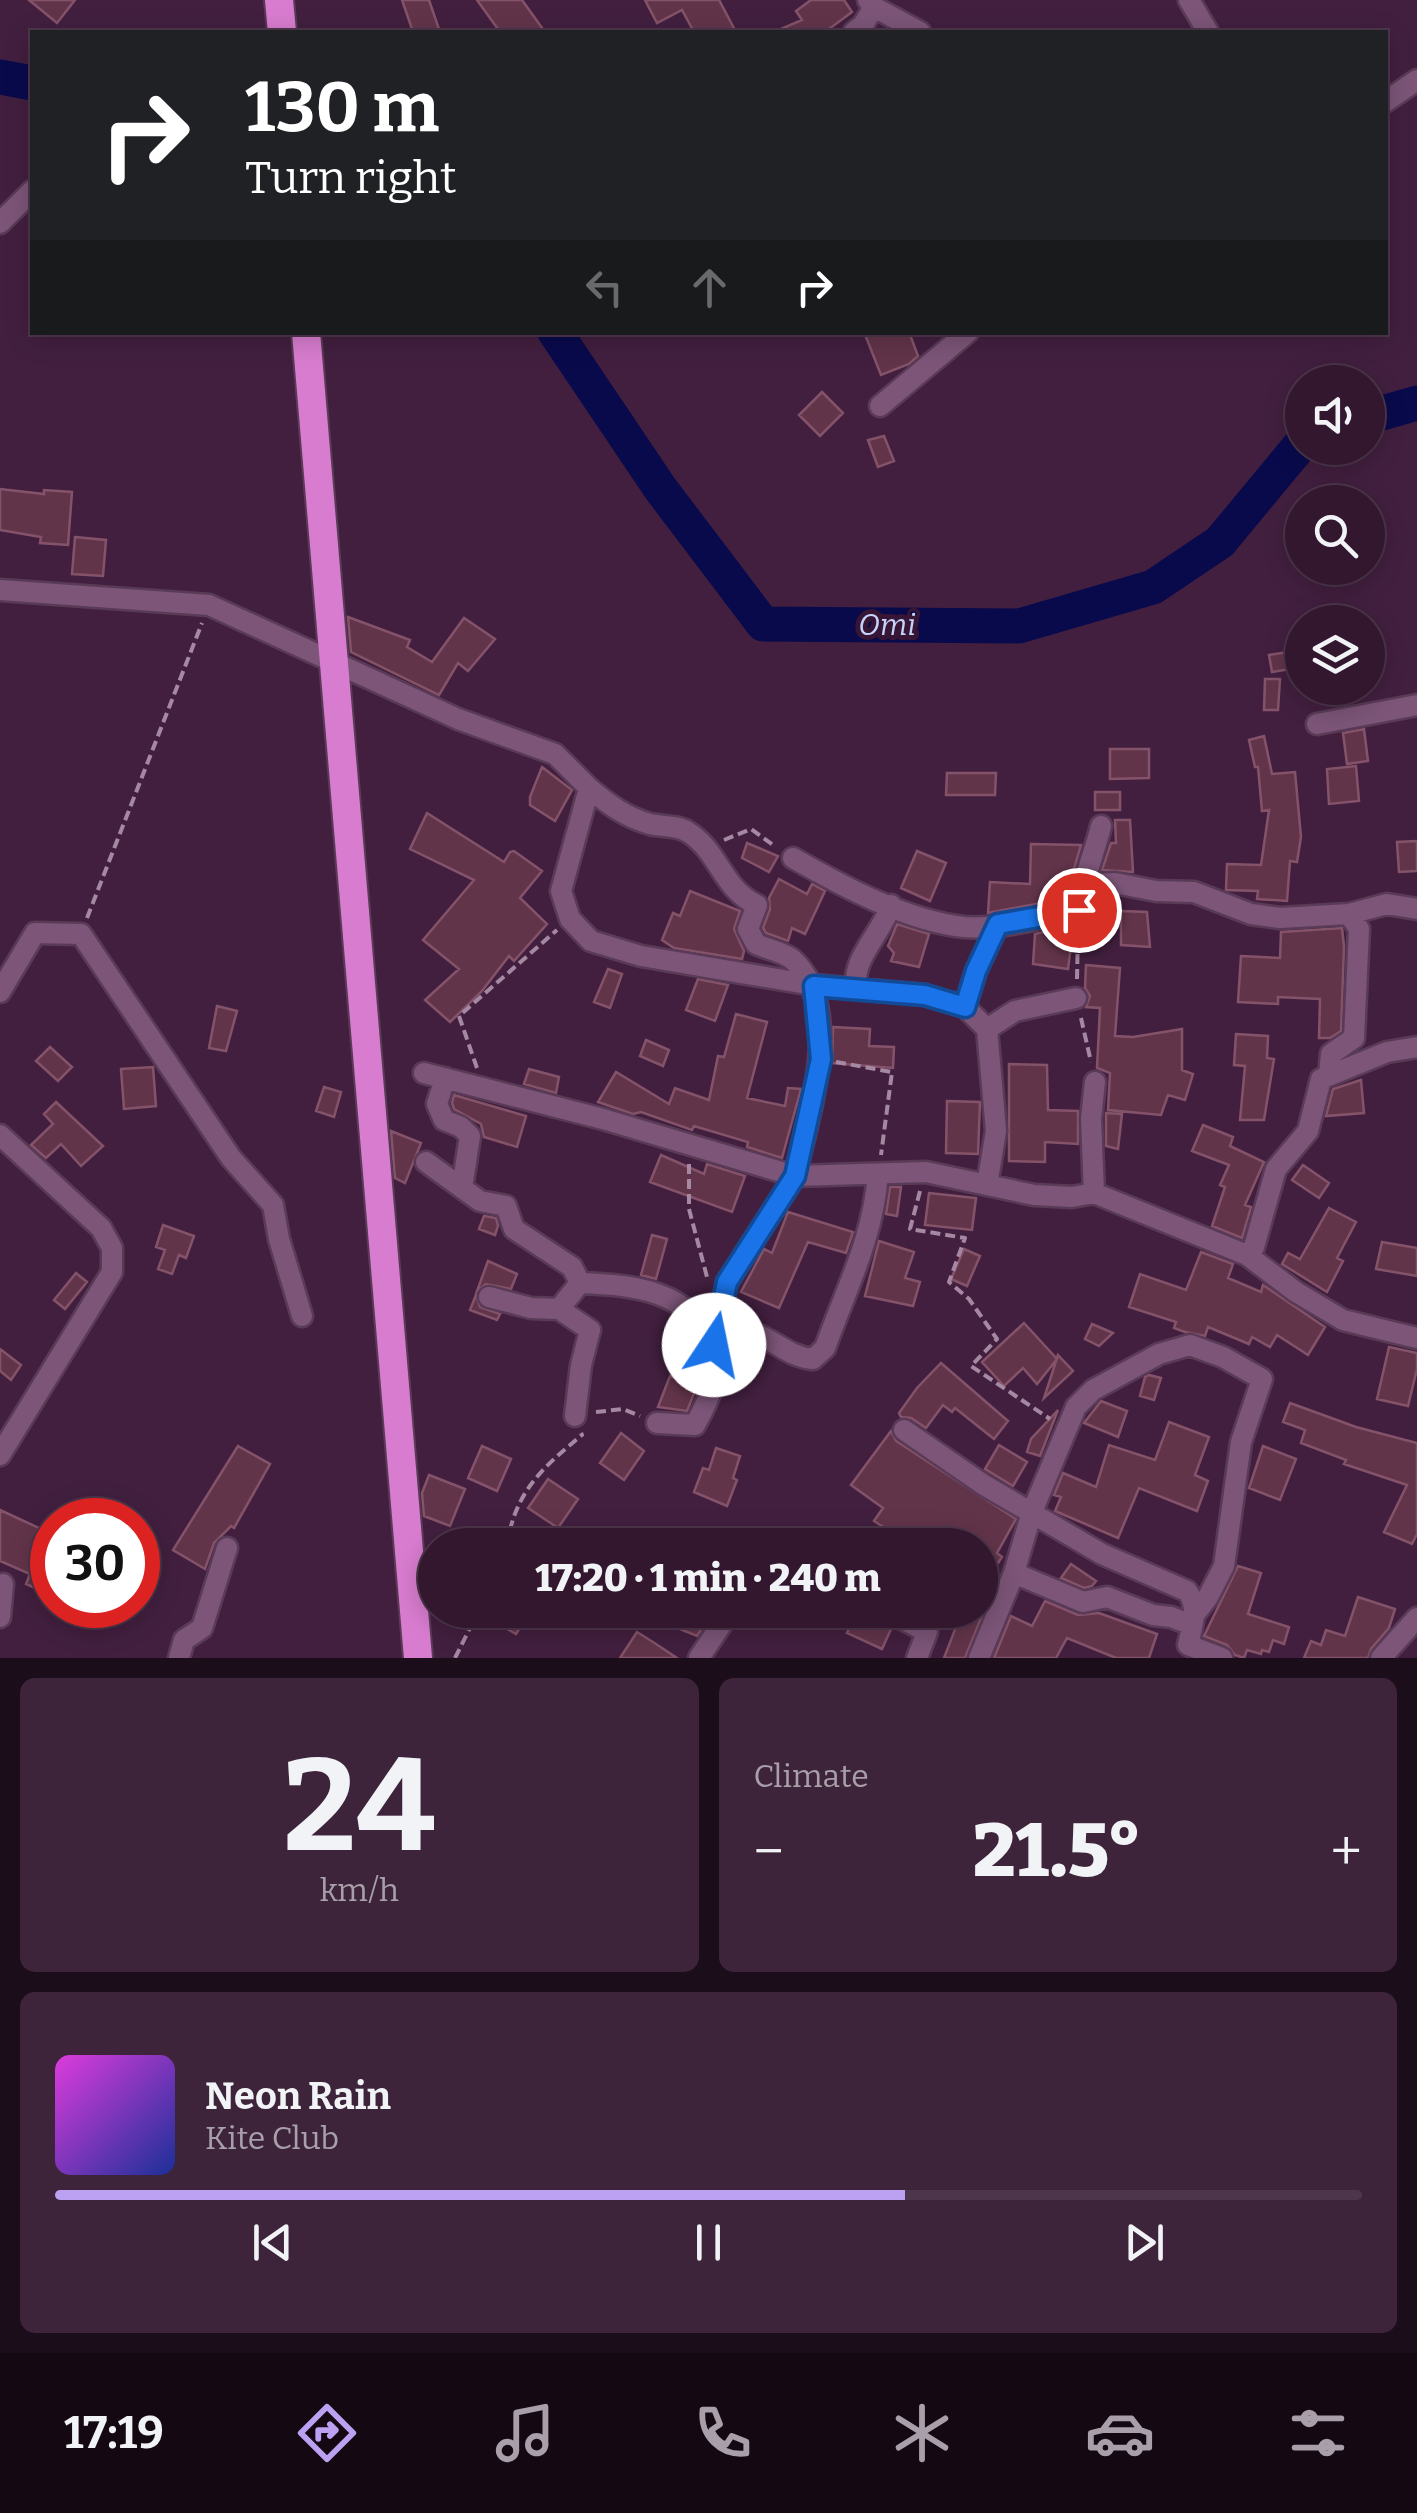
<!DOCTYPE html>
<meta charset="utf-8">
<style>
body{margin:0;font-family:Bitter,serif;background:#3d243b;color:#f1f3f6;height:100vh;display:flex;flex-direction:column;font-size:38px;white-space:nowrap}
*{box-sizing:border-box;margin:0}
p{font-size:32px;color:#a89faa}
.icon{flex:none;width:55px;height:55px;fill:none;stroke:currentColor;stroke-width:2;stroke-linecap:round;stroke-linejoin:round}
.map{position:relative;height:1658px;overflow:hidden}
.details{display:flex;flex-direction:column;gap:20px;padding:20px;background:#1c0d1a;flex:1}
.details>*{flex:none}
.hud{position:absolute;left:30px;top:30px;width:1358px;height:305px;border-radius:0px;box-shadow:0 5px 25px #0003,0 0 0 2px #4d364b;background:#202124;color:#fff;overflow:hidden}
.fabs{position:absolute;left:1285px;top:365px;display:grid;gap:20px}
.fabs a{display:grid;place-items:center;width:100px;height:100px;border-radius:50%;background:#32172f;box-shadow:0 5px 25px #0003,0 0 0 2px #4d364b;font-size:50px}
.speed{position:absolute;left:30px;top:1498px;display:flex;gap:20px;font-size:50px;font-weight:700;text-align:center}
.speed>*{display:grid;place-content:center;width:130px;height:130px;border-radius:50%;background:#32172f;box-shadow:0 5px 25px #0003,0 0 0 2px #4d364b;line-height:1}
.speed .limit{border:15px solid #d22;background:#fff;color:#111}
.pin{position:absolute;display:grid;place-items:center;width:85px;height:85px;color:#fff;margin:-42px;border:5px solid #fff;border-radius:50%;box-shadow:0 2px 10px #0007}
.me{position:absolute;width:110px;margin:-55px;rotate:11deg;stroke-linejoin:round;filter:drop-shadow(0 0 8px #0008)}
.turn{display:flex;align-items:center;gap:35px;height:210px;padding:0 50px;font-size:45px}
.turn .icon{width:130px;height:130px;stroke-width:2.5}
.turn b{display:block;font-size:70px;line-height:85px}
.lanes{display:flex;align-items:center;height:95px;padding:0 50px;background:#0003;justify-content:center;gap:50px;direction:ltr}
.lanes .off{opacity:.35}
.big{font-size:75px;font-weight:800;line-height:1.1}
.details .card{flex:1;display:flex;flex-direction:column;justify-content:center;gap:15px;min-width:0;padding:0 35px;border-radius:15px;background:#3d243b}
.details .dial{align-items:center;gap:0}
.dial b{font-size:130px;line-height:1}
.song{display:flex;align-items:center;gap:30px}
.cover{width:120px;height:120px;border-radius:15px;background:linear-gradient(135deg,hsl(300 70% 55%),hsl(230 70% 35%))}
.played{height:10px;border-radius:5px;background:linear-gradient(90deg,#bca0f2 65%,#4d364b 65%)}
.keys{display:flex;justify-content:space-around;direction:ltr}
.heat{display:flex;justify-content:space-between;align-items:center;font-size:55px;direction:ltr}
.details .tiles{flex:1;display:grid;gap:20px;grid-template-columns:1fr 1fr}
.card:last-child{grid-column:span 2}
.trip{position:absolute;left:418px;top:1528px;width:580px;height:100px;border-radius:50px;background:#32172f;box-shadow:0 5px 25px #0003,0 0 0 2px #4d364b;font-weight:800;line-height:100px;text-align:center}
.menu{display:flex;height:160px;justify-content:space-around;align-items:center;background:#140913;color:#a89faa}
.menu .icon{width:70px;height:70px}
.menu .active{color:#bca0f2}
.menu b{font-size:45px;color:#f1f3f6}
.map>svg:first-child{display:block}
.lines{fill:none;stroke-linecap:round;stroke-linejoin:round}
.river{stroke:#090a4c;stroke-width:35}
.building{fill:#62344a;stroke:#845369;stroke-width:2.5}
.minor-casing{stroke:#5a3b57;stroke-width:25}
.trunk-casing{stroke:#5a3b57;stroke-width:32}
.path{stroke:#a588a2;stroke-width:4;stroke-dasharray:10 5;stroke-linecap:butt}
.minor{stroke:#7c5578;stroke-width:20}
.trunk{stroke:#d87ccf;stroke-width:28}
.route-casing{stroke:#114b97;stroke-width:25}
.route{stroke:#1a73e8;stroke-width:18}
.labels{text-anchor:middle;stroke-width:10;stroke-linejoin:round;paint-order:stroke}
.water-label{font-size:30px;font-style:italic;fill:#c5d3fb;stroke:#371534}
</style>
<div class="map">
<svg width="1417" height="1658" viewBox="0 0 1417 1658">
<rect width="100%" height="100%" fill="#421f3f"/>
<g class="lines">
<path class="river" d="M 0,77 L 32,83
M 555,332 L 660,488 L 763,624 L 1019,626 L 1153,587 L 1220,542 L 1302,443
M 1368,417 L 1417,403"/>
</g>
<path class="building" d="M 29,0 L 75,0 L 57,23 Z
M 402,0 L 429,0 L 440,32 L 413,32 Z
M 477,0 L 522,0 L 545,32 L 500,32 Z
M 645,0 L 719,0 L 736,32 L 694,32 L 682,10 L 657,23 Z
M 811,0 L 844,0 L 852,12 L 825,32 L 774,32 L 802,20 L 796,11 Z
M 864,332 L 909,332 L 918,356 L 909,364 L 881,375 Z
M 822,392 L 843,413 L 820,436 L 799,415 Z
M 884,436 L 894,461 L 878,467 L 868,440 Z
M 0,489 L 44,494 L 44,490 L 72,492 L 68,545 L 40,543 L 41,537 L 0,530 Z
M 75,537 L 106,540 L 103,576 L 72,574 Z
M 348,617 L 410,640 L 407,647 L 432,662 L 464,618 L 495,639 L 468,671 L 458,663 L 439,695 L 351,652 Z
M 1301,650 L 1302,667 L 1272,672 L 1269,655 Z
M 1265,679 L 1280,679 L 1278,710 L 1264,710 Z
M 1364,729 L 1368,761 L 1347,764 L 1343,733 Z
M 1264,736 L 1272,774 L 1295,772 L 1301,837 L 1297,862 L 1290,861 L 1287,901 L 1257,899 L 1258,891 L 1226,890 L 1227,864 L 1261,865 L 1269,810 L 1262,811 L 1258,767 L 1255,767 L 1249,740 Z
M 1110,749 L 1149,749 L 1149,778 L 1110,779 Z
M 1356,766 L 1359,801 L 1329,804 L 1327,769 Z
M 542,767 L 572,790 L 555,821 L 530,805 L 530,797 Z
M 947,773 L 996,773 L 995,795 L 946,795 Z
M 1095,792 L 1120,792 L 1120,810 L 1095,810 Z
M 427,813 L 504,862 L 510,852 L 514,851 L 542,871 L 520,898 L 547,924 L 514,961 L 509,956 L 482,991 L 450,1022 L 425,1000 L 459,969 L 423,940 L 474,880 L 410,849 Z
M 1115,820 L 1130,820 L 1133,872 L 1102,870 L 1111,843 L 1116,843 Z
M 1417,841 L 1417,871 L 1399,872 L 1397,842 Z
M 747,843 L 778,856 L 769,872 L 742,858 Z
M 1031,844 L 1081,845 L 1073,872 L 1063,872 L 1062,899 L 988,913 L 990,882 L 1030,884 Z
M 917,851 L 946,863 L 930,901 L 901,888 Z
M 779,879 L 807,894 L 812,884 L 825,891 L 805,934 L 792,928 L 788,941 L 766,933 L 763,928 L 770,909 L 769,898 Z
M 690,891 L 740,911 L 734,929 L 744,951 L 742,959 L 674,948 L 662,940 L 673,913 L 680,916 Z
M 1121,911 L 1147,912 L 1150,947 L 1121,945 Z
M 897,924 L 929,934 L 919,967 L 891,961 L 894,953 L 888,946 Z
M 1061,928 L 1073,930 L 1068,969 L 1033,964 L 1035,934 Z
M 1342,928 L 1344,946 L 1341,1031 L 1330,1038 L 1319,1038 L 1320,999 L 1278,997 L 1278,1004 L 1238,1002 L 1241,956 L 1280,958 L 1281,932 Z
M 1086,965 L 1120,968 L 1115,1036 L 1133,1037 L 1182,1029 L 1182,1070 L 1193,1074 L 1185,1100 L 1168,1095 L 1161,1115 L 1108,1110 L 1110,1073 L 1097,1068 L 1100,1008 L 1086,1007 L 1090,996 L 1085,988 Z
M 608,969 L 622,974 L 610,1008 L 594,1002 Z
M 698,979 L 728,985 L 715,1021 L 686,1010 Z
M 217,1006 L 237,1011 L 226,1051 L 209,1048 Z
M 736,1014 L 767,1022 L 747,1098 L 785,1106 L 788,1088 L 801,1089 L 782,1158 L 747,1147 L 748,1142 L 694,1126 L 692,1130 L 641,1112 L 633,1114 L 598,1102 L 616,1072 L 669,1104 L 675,1088 L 709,1100 L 718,1056 L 724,1057 Z
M 833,1027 L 870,1029 L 869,1046 L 894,1047 L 893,1068 L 832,1063 Z
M 1236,1034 L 1268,1036 L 1267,1058 L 1274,1059 L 1264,1120 L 1240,1120 L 1245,1066 L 1234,1065 Z
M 646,1040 L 669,1050 L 663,1066 L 640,1056 Z
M 50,1047 L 72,1067 L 58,1081 L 36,1061 Z
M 1009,1064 L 1047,1065 L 1048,1110 L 1078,1111 L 1078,1144 L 1045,1142 L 1045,1162 L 1009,1161 Z
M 153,1067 L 156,1106 L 124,1109 L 121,1069 Z
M 529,1069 L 559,1077 L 556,1093 L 524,1084 Z
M 1361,1080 L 1364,1113 L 1326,1116 L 1333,1089 Z
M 324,1087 L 341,1092 L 334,1117 L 316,1111 Z
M 454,1095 L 526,1116 L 517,1147 L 484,1137 L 481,1124 L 454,1109 L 452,1103 Z
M 947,1101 L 980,1102 L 978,1154 L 946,1153 Z
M 56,1102 L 103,1146 L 81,1166 L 61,1144 L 46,1158 L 31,1145 L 53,1124 L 44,1114 Z
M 1106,1113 L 1122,1114 L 1118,1149 L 1106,1146 Z
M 1203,1125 L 1233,1137 L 1230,1146 L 1264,1162 L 1245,1205 L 1251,1207 L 1242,1238 L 1212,1226 L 1225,1187 L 1220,1185 L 1229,1165 L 1192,1151 Z
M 391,1131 L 421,1143 L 405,1183 L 395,1178 Z
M 661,1155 L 704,1174 L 707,1164 L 745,1176 L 732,1212 L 650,1182 Z
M 1303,1165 L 1329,1183 L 1319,1198 L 1292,1180 Z
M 890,1187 L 901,1187 L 897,1216 L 886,1214 Z
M 929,1193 L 976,1198 L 972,1230 L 925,1225 Z
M 1329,1208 L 1356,1222 L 1337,1258 L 1343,1261 L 1327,1292 L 1282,1264 L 1288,1253 L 1300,1259 Z
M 788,1212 L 853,1232 L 846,1253 L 808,1242 L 779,1308 L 741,1292 L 764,1249 L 772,1253 Z
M 484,1216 L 496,1218 L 498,1226 L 495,1235 L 479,1229 Z
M 163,1225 L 194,1236 L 186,1258 L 179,1255 L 172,1274 L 158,1269 L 165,1250 L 156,1247 Z
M 652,1235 L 667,1239 L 656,1279 L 641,1275 Z
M 879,1241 L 914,1252 L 905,1278 L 920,1282 L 913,1306 L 865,1296 Z
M 1382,1242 L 1417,1248 L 1417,1276 L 1376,1269 Z
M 964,1249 L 980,1256 L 967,1286 L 951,1279 Z
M 1201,1252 L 1233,1264 L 1228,1278 L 1261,1292 L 1263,1285 L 1325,1327 L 1308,1355 L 1277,1335 L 1270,1347 L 1252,1337 L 1249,1344 L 1208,1327 L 1205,1336 L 1185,1332 L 1174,1328 L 1176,1322 L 1129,1307 L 1140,1274 L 1186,1290 Z
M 488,1261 L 517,1274 L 511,1289 L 486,1284 L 477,1291 Z
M 76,1273 L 87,1282 L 65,1309 L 54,1300 Z
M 476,1295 L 480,1307 L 500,1314 L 497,1320 L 470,1310 Z
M 1024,1323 L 1057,1359 L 1037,1384 L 1023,1368 L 1004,1386 L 982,1362 Z
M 1092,1324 L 1113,1333 L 1099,1346 L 1085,1339 Z
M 1389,1347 L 1417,1353 L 1417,1369 L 1408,1406 L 1377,1399 Z
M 0,1349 L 21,1365 L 11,1380 L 0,1371 Z
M 1058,1355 L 1073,1371 L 1044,1398 Z
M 941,1363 L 1008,1421 L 994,1439 L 955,1408 L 952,1412 L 943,1405 L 926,1428 L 911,1418 L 901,1417 L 899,1413 L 917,1388 Z
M 1149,1375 L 1161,1378 L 1154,1400 L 1140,1396 L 1145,1377 Z
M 670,1376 L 697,1386 L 687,1411 L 658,1407 Z
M 1101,1401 L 1127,1411 L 1118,1437 L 1084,1423 Z
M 1290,1403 L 1356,1427 L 1417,1443 L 1417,1534 L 1412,1544 L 1384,1532 L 1407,1485 L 1344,1464 L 1346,1460 L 1301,1443 L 1305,1430 L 1283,1422 Z
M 1058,1410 L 1040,1456 L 1027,1452 L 1031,1439 Z
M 1169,1422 L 1209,1437 L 1195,1475 L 1208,1481 L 1197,1511 L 1139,1488 L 1118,1538 L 1055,1511 L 1061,1497 L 1054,1495 L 1063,1473 L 1096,1487 L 1109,1445 L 1155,1460 Z
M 891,1431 L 896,1441 L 1016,1519 L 997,1553 L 1002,1557 L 989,1576 L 996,1581 L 965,1658 L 944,1658 L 956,1627 L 941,1621 L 946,1610 L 980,1610 L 980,1545 L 921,1545 L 900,1529 L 896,1535 L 874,1521 L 883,1508 L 851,1485 Z
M 621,1433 L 644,1451 L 624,1480 L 600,1463 Z
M 999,1445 L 1027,1462 L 1013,1486 L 985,1469 Z
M 238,1446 L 270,1464 L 234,1528 L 231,1526 L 214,1543 L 205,1569 L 173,1550 Z
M 482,1446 L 511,1459 L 497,1491 L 468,1478 Z
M 1263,1446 L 1296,1459 L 1280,1500 L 1249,1488 Z
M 716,1448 L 740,1456 L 733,1478 L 737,1480 L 727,1506 L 694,1492 L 703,1468 L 709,1470 Z
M 429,1475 L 465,1489 L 450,1526 L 424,1516 L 422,1493 Z
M 548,1479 L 578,1499 L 558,1528 L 528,1508 Z
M 0,1510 L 52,1534 L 52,1585 L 49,1594 L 26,1584 L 30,1574 L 0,1561 Z
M 1071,1564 L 1096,1581 L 1092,1586 L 1084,1588 L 1061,1578 Z
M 1238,1566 L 1261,1573 L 1248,1614 L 1289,1627 L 1284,1644 L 1273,1640 L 1269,1652 L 1262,1650 L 1261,1654 L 1247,1650 L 1244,1658 L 1235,1655 L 1227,1645 L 1204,1636 Z
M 1358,1597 L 1395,1609 L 1389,1628 L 1371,1649 L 1368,1658 L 1304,1658 L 1311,1641 L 1321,1645 L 1326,1630 L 1345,1636 Z
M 1045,1601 L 1078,1615 L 1099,1613 L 1157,1634 L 1149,1658 L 1116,1658 L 1067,1638 L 1056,1658 L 994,1658 L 1011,1616 L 1032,1626 Z
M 474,1610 L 531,1610 L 516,1634 Z
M 633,1610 L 714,1610 L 697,1636 Z
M 858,1610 L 891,1629 L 882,1649 L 847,1633 Z
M 637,1632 L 656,1644 L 677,1658 L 620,1658 Z"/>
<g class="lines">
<g class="minor-casing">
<path id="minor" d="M 868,0 L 874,7 L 920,32
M 1189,0 L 1208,32
M 854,32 L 863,25 L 874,7
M 1385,102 L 1417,80
M 0,223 L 32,191
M 880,406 L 968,332
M 0,590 L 209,605 L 458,719 L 555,754 L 589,788 L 561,891 L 570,919 L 591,941 L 641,956 L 813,985 L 925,995 L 965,1007 L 987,1029 L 996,1131 L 987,1185
M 1317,724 L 1417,705
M 589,788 C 608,804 625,817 650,824 C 662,827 678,825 688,832 C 719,851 722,889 757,905 L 748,929 L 756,944 C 767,949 783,952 792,959 C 846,1007 808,1116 795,1176 L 926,1172 L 1034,1195 L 1072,1197 L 1094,1193 L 1247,1255 L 1296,1292 L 1343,1320 L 1417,1338
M 793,858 C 842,886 907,921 964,927 C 1001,930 1043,917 1079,910 C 1082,881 1094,855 1101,826
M 1081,885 L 1115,883 L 1156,891 L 1194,892 L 1251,914 L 1280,918 L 1349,914 L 1387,904 L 1417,909
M 857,989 C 850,960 882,933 891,905
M 0,992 L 35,933 L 81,934 L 231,1158 L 273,1205 L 279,1239 L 302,1316
M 965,1007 L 976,971 L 998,924
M 987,1029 L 1015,1011 L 1076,998
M 424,1073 L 603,1119 L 795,1176 L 727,1282 L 714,1345
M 1329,1075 L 1331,1054 L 1354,1038 L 1359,929 L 1349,914
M 445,1078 L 437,1104 L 444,1120 L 461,1127 L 470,1136 L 462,1188
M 0,1135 L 101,1228 L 112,1248 L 112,1272 L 0,1455
M 426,1162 L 480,1201 L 506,1206 L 514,1229 L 572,1267 L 580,1283 L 559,1309
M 1094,1193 L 1091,1119 L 1095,1082
M 1247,1255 L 1254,1247 L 1276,1169 L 1308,1131 L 1321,1079 L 1387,1052 L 1417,1047
M 580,1283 C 635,1285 688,1290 714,1345
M 489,1297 L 531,1308 L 559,1309 L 590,1330 L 581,1365 L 575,1416
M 657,1423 L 695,1425 C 710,1398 720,1376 714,1345 C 760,1312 772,1355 813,1359 L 825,1348 C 846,1289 873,1239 878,1174
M 904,1430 L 984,1485 L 1102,1554 L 1187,1591 C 1200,1608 1192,1625 1188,1645 L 1222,1658
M 1014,1573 L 1083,1602 L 1107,1597 L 1153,1615 L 1171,1617 L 1192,1625
M 885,1610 L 927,1632 L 917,1658
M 0,1617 L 3,1584
M 179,1658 L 184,1640 L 202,1628 L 227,1548
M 699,1658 L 731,1610
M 979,1658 L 1014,1573 L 1032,1512 L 1076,1407 L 1093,1390 L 1159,1354 L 1190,1345 L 1223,1357 L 1262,1379 L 1241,1442 L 1224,1566 L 1208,1597 L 1195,1614
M 1381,1658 L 1417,1618"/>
</g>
<g class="trunk-casing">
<path id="trunk" d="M 279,0 L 282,32
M 306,332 L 418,1658"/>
</g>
<path class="path" d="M 724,840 L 751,829 L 776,847
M 87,918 L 202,623
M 1077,979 L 1078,929
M 1081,1018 L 1091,1062
M 836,1062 L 892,1072 L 881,1155
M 477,1068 L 459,1016 L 557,930
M 689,1164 L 689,1209 L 707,1277
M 920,1191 L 910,1229 L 965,1238 L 949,1282 L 969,1299 L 997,1339 L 971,1366 L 1050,1419
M 596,1412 L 623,1409 L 640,1416
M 507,1545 C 515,1492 542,1468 582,1435 L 581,1433
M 455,1658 L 479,1610"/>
<use href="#minor" class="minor"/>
<use href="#trunk" class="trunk"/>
</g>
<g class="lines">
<g class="route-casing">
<path id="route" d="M 714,1345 L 727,1282 L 795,1176 L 821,1059 L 814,986 L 925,995 L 965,1007 L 976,971 L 998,924 L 1079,910"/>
</g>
<use href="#route" class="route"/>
</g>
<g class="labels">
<g class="water-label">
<text x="887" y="635">Omi</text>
</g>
</g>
</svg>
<div class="fabs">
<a><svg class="icon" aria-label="sound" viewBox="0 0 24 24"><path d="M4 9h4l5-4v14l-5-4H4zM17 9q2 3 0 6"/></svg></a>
<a><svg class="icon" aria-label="search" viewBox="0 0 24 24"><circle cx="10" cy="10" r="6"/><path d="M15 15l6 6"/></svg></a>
<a><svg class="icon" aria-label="layers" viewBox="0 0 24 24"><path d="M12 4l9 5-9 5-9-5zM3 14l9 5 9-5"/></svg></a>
</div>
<div class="speed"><div class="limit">30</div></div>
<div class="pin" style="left:1079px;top:910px;background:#d93025"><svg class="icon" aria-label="arrive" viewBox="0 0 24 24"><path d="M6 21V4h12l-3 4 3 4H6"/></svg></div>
<svg class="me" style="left:714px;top:1345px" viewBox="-20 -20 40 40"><circle r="19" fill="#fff"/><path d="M0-13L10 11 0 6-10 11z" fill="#1a73e8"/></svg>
<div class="trip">17:20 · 1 min · 240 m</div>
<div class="hud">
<div class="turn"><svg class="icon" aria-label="right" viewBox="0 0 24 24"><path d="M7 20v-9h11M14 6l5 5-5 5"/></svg><div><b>130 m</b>Turn right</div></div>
<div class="lanes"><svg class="icon off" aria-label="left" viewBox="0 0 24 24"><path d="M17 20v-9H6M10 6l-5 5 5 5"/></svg><svg class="icon off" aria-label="ahead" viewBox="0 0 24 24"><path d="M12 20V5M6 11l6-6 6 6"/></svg><svg class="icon" aria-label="right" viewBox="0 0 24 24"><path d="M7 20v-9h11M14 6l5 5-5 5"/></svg></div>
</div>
</div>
<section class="details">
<div class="tiles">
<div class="card dial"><b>24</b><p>km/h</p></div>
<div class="card"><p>Climate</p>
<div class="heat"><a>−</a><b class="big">21.5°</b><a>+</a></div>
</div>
<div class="card">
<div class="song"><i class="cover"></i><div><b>Neon Rain</b><p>Kite Club</p></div></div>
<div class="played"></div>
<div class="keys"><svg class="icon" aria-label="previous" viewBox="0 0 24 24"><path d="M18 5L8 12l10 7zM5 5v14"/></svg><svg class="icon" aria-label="pause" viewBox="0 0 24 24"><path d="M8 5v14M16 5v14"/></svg><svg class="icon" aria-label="next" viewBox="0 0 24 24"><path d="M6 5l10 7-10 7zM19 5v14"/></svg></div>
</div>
</div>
</section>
<nav class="menu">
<b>17:19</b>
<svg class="icon active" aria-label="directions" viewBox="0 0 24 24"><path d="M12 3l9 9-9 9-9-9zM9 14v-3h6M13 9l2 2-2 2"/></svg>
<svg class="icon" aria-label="music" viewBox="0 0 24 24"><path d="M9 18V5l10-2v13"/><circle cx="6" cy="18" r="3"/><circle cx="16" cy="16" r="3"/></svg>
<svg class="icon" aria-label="phone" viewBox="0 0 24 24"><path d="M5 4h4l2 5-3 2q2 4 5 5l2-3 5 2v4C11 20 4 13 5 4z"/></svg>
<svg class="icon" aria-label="climate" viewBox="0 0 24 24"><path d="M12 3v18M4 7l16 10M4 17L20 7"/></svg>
<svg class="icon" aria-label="car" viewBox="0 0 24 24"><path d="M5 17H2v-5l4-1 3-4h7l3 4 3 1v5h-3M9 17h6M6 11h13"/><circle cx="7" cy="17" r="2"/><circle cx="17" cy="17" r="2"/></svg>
<svg class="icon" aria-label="filters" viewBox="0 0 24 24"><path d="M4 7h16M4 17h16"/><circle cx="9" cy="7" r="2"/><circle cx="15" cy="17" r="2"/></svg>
</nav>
